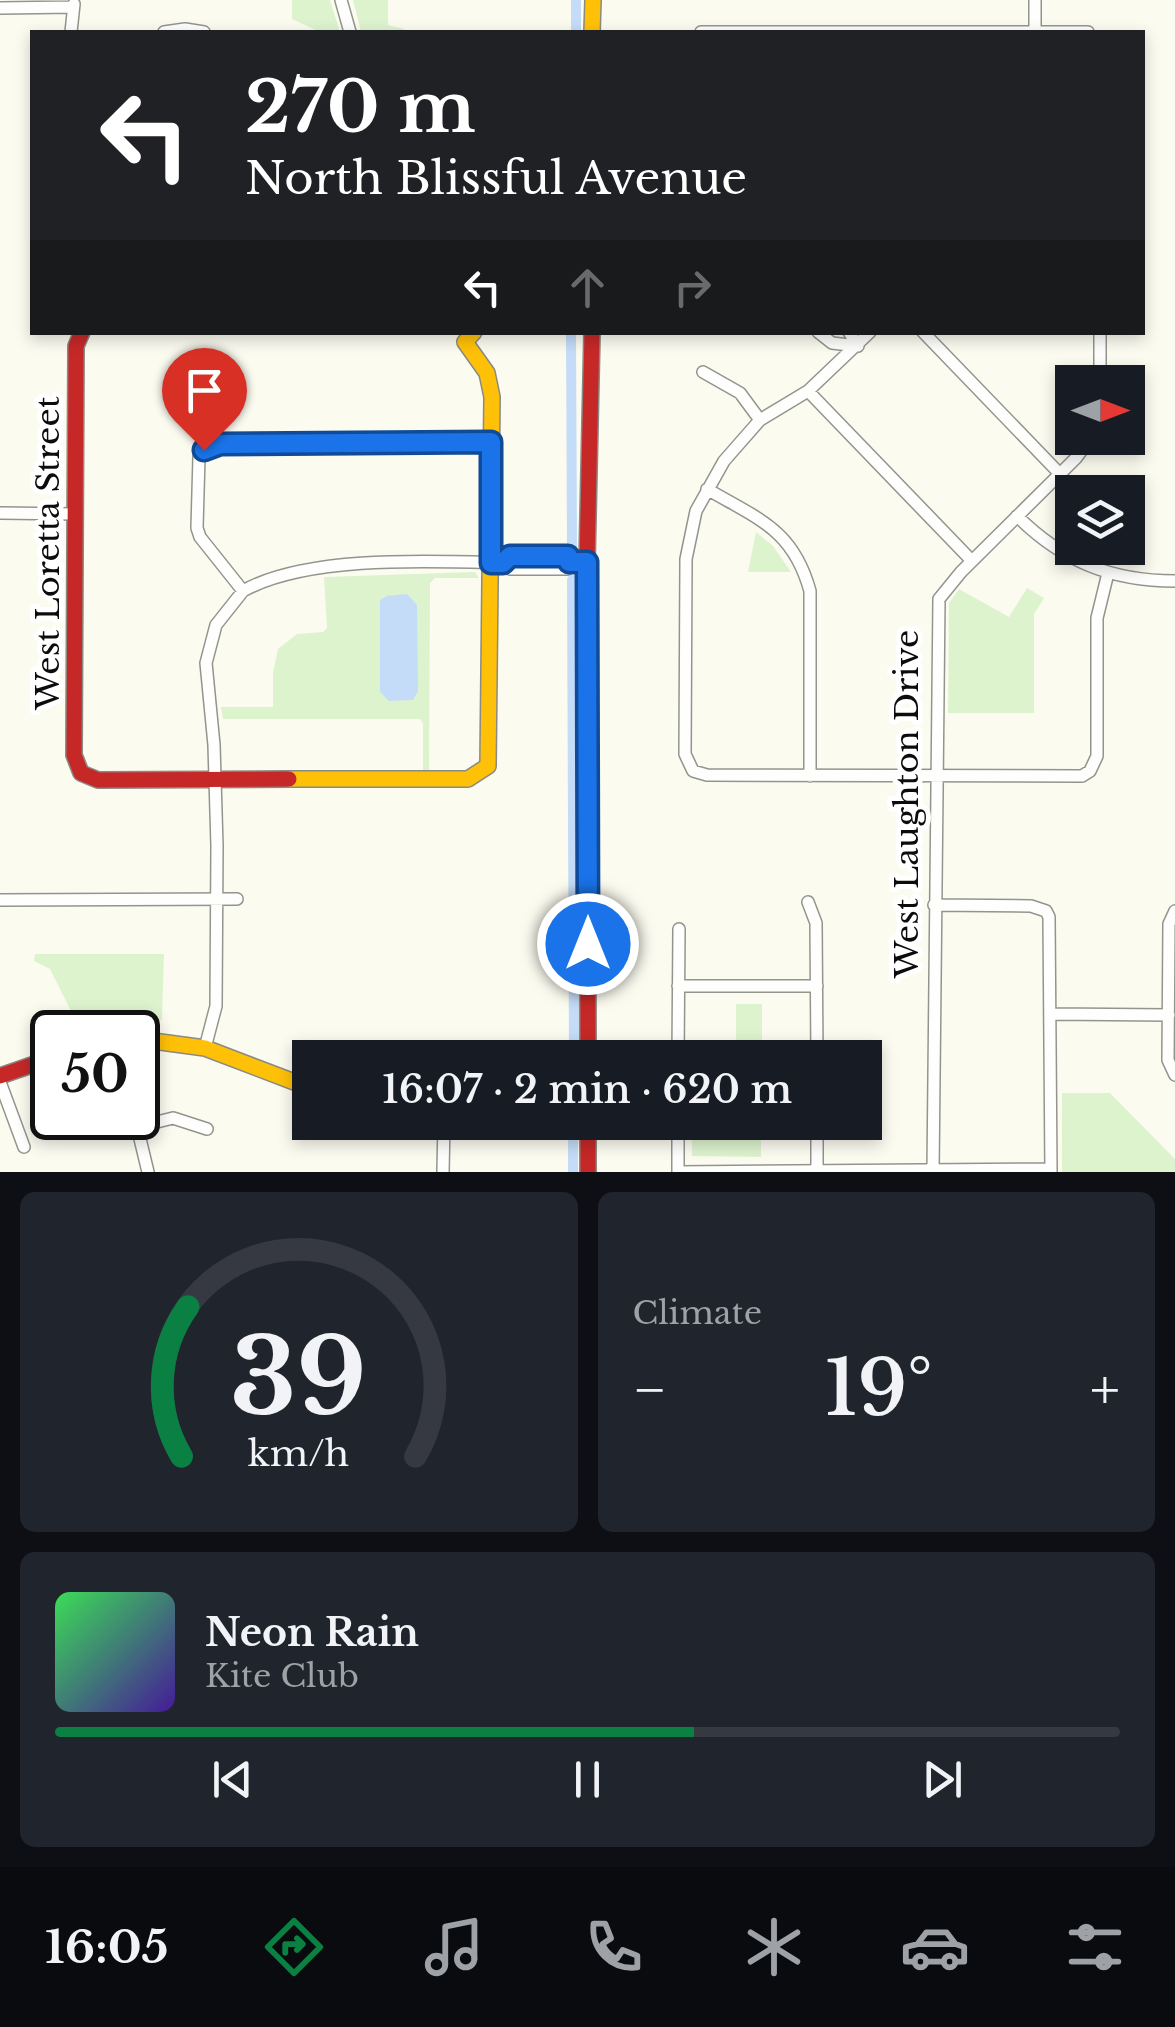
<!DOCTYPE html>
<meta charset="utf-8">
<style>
body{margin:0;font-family:"Libre Baskerville",serif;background:#20242c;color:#f1f3f6;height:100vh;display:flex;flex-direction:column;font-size:38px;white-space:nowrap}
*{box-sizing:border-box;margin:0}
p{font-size:32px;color:#9ea1a6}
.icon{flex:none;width:55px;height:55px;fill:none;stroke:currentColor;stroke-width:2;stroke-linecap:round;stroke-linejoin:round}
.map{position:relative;height:1172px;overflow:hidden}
.details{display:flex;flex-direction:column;gap:20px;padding:20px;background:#0d0f14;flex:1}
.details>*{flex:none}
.top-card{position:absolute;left:30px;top:30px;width:1115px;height:305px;border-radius:0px;box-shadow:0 5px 15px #0003;background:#202124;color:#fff;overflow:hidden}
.needle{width:65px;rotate:90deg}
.fabs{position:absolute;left:1055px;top:365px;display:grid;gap:20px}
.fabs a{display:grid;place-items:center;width:90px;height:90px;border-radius:0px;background:#171b24;box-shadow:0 5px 15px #0003;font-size:50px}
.speed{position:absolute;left:30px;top:1010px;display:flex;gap:20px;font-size:50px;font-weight:700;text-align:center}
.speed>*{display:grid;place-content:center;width:130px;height:130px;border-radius:50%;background:#171b24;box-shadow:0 5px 15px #0003;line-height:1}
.speed .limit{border:5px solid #111;border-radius:15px;background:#fff;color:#111}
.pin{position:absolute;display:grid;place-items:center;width:85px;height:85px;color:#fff;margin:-102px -42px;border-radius:50% 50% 50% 0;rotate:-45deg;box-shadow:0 0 10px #0007}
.pin .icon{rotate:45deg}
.me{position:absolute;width:110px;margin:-55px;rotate:0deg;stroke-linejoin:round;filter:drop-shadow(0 0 8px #0008)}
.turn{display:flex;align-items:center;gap:35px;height:210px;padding:0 50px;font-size:45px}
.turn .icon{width:130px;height:130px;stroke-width:2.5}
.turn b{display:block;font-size:70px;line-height:85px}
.lanes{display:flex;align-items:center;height:95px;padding:0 50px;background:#0003;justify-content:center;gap:50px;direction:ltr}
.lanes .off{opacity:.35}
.big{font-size:75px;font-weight:600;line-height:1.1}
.details .tile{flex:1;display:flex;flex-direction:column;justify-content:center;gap:15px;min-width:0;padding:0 35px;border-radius:15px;background:#20242c}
.details .dial{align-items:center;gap:0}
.dial svg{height:260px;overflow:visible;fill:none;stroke:#363941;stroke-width:7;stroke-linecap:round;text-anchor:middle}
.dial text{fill:#f1f3f6;stroke:none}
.song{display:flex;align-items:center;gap:30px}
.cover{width:120px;height:120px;border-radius:15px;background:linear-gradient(135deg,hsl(130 70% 55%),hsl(260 70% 35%))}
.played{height:10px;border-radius:5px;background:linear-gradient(90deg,#0b8043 60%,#363941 60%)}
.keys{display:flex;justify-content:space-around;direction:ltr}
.heat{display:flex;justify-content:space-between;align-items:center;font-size:55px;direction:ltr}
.details .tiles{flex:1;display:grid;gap:20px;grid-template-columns:1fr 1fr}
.tile:last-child{grid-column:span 2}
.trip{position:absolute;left:292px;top:1040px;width:590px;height:100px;border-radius:0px;background:#171b24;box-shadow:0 5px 15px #0003;font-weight:600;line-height:100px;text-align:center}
.dock{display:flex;height:160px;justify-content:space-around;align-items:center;background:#090b0e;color:#9ea1a6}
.dock .icon{width:70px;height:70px}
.dock .selected{color:#0b8043}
.dock b{font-size:45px;color:#f1f3f6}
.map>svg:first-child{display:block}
.green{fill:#ddf3ce}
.water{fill:#c4dcf8}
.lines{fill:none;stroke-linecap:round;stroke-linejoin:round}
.canal{stroke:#c4dcf8;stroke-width:10}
.street-casing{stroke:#94948f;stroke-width:14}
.slow-casing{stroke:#8a8a85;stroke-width:18}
.jam-casing{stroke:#8a8a85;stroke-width:18}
.street{stroke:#fefefd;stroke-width:11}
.slow{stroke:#ffc107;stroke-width:15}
.jam{stroke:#c62828;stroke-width:15}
.route-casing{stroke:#114b97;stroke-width:25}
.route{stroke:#1a73e8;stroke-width:18}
.labels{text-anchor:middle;stroke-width:10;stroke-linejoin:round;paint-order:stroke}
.street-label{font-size:32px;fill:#0c0c0c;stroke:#fff}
</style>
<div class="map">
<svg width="1175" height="1172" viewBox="0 0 1175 1172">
<rect width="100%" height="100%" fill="#fbfbf0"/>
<path class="green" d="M 292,0 L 330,0 L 340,32 L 320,32 L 292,19 Z
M 353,0 L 388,0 L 388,25 L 404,29 L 404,32 L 361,32 Z
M 756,532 L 773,546 L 791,572 L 748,572 Z
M 475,572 L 479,578 L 435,578 L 430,583 L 429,771 L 423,771 L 423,723 L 420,719 L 223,719 L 221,707 L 273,707 L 273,673 L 278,649 L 297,634 L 323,632 L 327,628 L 324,577 Z
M 1027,588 L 1044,598 L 1034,614 L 1034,713 L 948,713 L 949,603 L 959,589 L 1009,617 Z
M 35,954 L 164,954 L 162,1020 L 112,1020 L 79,1027 L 50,969 L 34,961 Z
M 736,1004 L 762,1004 L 762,1057 L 736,1057 Z
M 1062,1093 L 1110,1093 L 1175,1159 L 1175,1172 L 1062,1172 Z
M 692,1123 L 761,1123 L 761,1157 L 692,1156 Z"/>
<path class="water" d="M 407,594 L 417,605 L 418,691 L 413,700 L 389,701 L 380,692 L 380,600 L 387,596 Z"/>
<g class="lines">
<path class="canal" d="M 576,32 L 576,0
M 571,332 L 572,546
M 572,580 L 574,1058
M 573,1125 L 573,1172"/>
<g class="street-casing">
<path id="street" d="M 341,0 L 350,32
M 1035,0 L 1035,30
M 0,8 L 73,7
M 71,32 L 74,4
M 164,32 L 185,29 L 204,32
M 701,32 L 1088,32
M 818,332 L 832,343 L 858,346 L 849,332
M 870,332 L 808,391 L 760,420 L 724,461 L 696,511 L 686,559 L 685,754 L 693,771 L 707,775 L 1082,776 L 1090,771 L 1097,756 L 1097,618 L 1108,573
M 923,332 L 1060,474
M 1100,332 L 1100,382
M 703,372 L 740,393 L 760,420
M 808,391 L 972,561
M 707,489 C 758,519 793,529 810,591 L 810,776
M 0,513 L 75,514
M 1017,516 C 1062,561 1111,581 1175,581
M 569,562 L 567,569 L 510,569 L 503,563 L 510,556 L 567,556 L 569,562 L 587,562
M 243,591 C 307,555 430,561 503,563
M 0,900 L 237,899
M 808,902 L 816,923 L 817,1058
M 934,905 L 1031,906 L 1046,911 L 1049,917 L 1051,1172
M 1175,911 L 1169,924 L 1168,1060 L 1175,1075
M 678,986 L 817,986
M 1052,1014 L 1169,1015
M 205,1048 L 216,1006 L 217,846 L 214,745 L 206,663 L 216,625 L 243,591 L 200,537 L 197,528 L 199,457 L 204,449 L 220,443 L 491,443
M 678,1058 L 679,929
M 0,1082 L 24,1147
M 135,1118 L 148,1172
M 817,1122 L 817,1172
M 137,1127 L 173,1118 L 207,1129
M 443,1172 L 444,1122
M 678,1172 L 1051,1169
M 678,1172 L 678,1122
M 933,1172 L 939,599 L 961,572 L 1076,458 L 1091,438"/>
</g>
<g class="slow-casing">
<path id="slow" d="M 592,32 L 593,0
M 289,779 L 468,779 L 488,766 L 492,397 L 487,373 L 465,342 L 474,332
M 138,1039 L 205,1048 L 310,1088"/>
</g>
<g class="jam-casing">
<path id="jam" d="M 82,332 L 76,346 L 74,755 L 81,773 L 98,780 L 289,779
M 588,1058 L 587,562 L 592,332
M 0,1076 L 52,1058
M 588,1122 L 588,1172"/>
</g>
<use href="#street" class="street"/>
<use href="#slow" class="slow"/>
<use href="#jam" class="jam"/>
</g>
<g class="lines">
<g class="route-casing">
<path id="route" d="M 204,450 L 220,444 L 491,442 L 491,563 L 503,563 L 510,556 L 568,556 L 569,562 L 587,562 L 588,944"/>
</g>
<use href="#route" class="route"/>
</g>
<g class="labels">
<g class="street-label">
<text transform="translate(48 553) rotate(-90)" y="11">West Loretta Street</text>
<text transform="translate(907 804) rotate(-90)" y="11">West Laughton Drive</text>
</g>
</g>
</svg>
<div class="fabs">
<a><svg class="needle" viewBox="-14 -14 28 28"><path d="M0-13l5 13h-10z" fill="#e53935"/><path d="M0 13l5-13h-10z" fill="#9ea1a6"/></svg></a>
<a><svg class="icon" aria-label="layers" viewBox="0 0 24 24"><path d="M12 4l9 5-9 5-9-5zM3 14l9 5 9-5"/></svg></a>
</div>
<div class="speed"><div class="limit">50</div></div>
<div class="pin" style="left:204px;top:450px;background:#d93025"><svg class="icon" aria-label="arrive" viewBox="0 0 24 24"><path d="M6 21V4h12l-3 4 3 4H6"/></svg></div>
<svg class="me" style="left:588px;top:944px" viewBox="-20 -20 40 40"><circle r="17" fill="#1a73e8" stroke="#fff" stroke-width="3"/><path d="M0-11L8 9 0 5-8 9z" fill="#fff"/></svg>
<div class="trip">16:07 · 2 min · 620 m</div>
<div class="top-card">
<div class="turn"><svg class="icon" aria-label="left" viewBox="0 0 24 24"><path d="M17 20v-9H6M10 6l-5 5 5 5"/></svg><div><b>270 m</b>North Blissful Avenue</div></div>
<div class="lanes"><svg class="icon" aria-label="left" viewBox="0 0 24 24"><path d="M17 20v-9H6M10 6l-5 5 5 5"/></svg><svg class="icon off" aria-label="ahead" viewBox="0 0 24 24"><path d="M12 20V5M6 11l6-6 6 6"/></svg><svg class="icon off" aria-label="right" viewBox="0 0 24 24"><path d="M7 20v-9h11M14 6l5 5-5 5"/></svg></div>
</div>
</div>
<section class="details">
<div class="tiles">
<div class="tile dial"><svg viewBox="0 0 100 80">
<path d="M14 69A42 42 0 1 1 86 69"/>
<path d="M14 69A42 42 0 0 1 16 23" stroke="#0b8043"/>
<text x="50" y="56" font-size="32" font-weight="700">39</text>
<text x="50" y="72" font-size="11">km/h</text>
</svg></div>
<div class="tile"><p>Climate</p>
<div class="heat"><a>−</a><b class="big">19°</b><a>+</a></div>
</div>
<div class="tile">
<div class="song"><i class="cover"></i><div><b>Neon Rain</b><p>Kite Club</p></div></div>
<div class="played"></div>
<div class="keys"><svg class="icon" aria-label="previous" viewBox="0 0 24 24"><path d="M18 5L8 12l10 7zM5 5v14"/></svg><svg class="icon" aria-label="pause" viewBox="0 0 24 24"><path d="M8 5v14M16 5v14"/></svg><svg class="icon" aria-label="next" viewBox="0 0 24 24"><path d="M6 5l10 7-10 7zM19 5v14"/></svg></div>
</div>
</div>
</section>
<nav class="dock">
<b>16:05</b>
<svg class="icon selected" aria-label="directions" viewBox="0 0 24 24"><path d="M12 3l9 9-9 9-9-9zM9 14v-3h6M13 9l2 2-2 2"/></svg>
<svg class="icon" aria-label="music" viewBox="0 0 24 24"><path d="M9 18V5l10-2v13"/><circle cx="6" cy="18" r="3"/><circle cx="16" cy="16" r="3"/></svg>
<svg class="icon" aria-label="phone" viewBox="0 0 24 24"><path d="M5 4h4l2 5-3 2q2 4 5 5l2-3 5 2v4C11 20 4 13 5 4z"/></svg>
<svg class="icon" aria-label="climate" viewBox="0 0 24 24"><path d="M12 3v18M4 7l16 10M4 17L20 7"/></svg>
<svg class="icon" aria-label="car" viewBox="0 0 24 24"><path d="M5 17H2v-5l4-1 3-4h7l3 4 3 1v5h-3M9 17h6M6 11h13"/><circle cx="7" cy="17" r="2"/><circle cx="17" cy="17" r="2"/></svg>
<svg class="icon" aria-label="filters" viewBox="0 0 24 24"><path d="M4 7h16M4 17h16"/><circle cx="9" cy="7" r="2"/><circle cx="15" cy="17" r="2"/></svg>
</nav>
